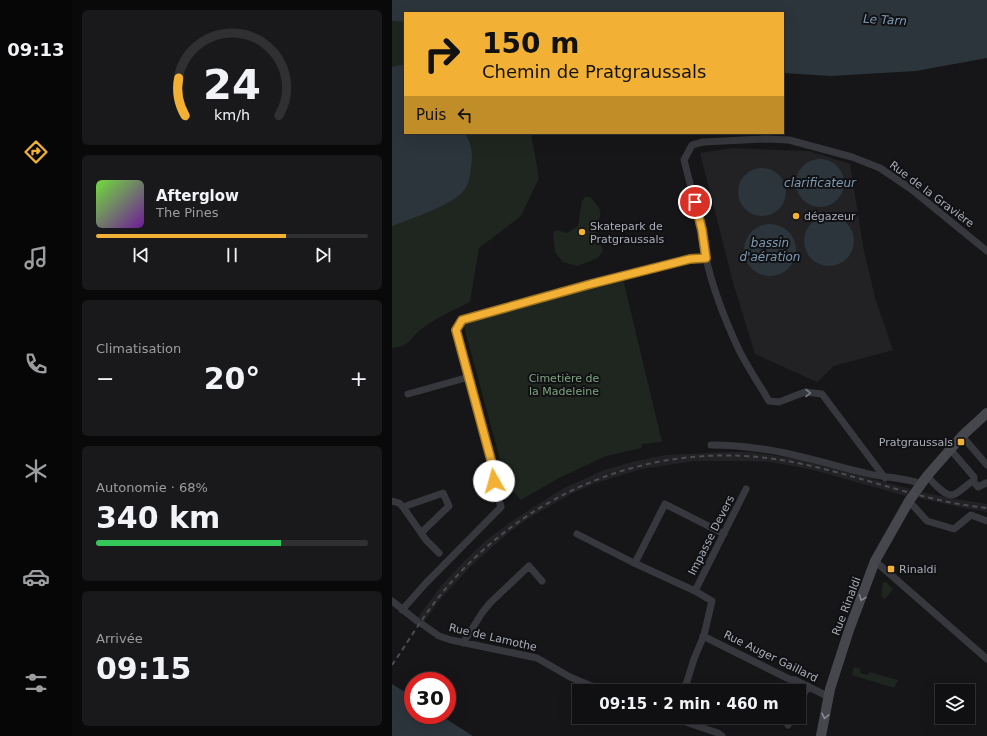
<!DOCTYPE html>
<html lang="fr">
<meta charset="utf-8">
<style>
body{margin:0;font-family:"DejaVu Sans",sans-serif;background:#19191b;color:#f1f3f6;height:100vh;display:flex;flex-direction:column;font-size:15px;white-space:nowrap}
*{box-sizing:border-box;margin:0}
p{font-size:13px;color:#9c9d9f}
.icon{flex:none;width:22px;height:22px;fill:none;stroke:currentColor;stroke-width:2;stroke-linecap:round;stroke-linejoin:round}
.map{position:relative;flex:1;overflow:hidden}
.panel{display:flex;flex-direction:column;gap:10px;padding:10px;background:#09090a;width:320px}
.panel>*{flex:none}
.guide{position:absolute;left:12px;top:12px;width:380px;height:122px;border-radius:0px;box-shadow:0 4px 16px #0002,0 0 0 1px #303032;background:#f2b134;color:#111;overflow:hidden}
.controls{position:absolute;left:543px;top:684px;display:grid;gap:8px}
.controls a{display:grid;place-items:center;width:40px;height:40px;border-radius:0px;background:#101012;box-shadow:0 4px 16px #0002,0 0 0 1px #303032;font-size:20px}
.speed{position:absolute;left:12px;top:672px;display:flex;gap:8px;font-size:20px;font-weight:700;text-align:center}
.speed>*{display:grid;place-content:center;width:52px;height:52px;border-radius:50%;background:#101012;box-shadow:0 4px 16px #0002,0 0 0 1px #303032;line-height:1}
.speed .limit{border:6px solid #d22;background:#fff;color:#111}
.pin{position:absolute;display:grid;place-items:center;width:34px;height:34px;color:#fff;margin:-17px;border:2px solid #fff;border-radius:50%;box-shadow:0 1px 4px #0007}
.me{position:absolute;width:44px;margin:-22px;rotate:353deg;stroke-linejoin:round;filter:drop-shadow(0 0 3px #0008)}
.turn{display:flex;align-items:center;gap:14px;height:84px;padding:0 12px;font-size:18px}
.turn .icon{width:52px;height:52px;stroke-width:2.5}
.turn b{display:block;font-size:28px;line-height:34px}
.then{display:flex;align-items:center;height:38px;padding:0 12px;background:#0003;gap:8px;font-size:15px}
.big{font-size:30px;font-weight:700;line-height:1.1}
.panel .widget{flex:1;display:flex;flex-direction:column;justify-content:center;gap:6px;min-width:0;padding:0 14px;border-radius:6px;background:#19191b}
.panel .dial{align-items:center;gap:0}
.dial svg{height:104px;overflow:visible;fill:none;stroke:#303032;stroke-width:7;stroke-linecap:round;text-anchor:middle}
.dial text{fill:#f1f3f6;stroke:none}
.song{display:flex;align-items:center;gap:12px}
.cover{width:48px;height:48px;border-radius:6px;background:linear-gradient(135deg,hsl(100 70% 55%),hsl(280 70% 35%))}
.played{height:4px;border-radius:2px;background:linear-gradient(90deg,#f2b134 70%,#303032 70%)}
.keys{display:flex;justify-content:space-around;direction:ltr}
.heat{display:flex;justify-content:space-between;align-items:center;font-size:22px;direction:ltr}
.charge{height:6px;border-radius:3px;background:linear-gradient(90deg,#34c759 68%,#303032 0)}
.trip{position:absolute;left:180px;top:684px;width:234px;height:40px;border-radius:0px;background:#101012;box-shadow:0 4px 16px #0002,0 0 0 1px #303032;font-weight:700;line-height:40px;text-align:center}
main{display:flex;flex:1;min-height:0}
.tab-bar{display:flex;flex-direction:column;width:72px;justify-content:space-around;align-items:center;background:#060607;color:#9c9d9f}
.tab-bar .icon{width:28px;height:28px}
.tab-bar .selected{color:#f2b134}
.tab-bar b{font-size:18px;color:#f1f3f6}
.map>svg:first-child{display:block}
.built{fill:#222225}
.green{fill:#1e261f}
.water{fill:#2c353c}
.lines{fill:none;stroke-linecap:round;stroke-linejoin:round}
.street{stroke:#37383d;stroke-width:7}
.secondary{stroke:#45474d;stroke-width:10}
.rail{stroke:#4a4c52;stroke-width:2;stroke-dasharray:5 4;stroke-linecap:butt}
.oneway{stroke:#757881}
.oneway2{stroke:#858993}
.route-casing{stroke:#9d7322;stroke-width:10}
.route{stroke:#f2b134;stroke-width:7}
.poi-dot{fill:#f2b134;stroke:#111113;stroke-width:1.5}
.labels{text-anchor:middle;stroke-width:4;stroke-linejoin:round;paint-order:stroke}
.street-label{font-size:11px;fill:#a8adb8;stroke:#111113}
.poi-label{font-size:11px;fill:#a8adb8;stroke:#111113;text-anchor:start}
.park-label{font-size:11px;fill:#7fa381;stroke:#111113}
.water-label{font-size:12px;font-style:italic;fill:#7f9bb3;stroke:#111113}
</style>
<main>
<nav class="tab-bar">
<b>09:13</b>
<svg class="icon selected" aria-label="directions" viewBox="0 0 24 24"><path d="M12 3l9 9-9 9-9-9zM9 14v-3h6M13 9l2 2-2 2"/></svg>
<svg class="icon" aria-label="music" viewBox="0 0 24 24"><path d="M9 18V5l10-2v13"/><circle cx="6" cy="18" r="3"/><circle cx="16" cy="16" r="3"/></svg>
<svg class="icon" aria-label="phone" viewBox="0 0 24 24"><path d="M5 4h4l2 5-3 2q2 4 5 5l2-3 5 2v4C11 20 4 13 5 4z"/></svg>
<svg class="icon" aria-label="climate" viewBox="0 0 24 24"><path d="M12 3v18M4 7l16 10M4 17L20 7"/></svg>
<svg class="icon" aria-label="car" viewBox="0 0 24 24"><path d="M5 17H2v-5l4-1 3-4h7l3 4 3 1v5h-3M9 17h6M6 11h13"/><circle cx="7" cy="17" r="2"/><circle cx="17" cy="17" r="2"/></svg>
<svg class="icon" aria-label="filters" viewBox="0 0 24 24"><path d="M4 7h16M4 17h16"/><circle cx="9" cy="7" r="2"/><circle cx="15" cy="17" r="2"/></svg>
</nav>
<section class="panel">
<div class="widget dial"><svg viewBox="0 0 100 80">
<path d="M14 69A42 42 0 1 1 86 69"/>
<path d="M14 69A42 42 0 0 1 9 40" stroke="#f2b134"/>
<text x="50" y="56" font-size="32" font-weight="700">24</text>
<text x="50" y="72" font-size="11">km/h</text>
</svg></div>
<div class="widget">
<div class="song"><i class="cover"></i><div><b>Afterglow</b><p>The Pines</p></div></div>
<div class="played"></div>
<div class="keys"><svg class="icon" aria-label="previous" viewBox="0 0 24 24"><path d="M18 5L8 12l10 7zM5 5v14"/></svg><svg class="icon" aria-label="pause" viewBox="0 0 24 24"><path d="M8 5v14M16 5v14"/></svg><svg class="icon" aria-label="next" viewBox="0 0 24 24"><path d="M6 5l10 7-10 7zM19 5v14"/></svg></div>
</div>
<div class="widget"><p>Climatisation</p>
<div class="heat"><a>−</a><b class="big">20°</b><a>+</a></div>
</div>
<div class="widget"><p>Autonomie · 68%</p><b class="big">340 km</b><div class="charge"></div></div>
<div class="widget"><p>Arrivée</p><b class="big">09:15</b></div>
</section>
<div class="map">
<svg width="595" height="736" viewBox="0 0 595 736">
<rect width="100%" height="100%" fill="#161618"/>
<path class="built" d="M 341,148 L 417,151 L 458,164 L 472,251 L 484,301 L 501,350 L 442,366 L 425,382 L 363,354 L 342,286 L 308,153 Z
M 335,452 L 357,452 L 400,458 L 519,489 L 514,496 L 421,470 L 378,462 L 355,461 L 303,461 L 250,469 L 204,483 L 181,493 L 137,518 L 119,531 L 81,564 L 45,603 L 32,622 L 26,617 L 49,586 L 73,560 L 97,538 L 123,519 L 170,489 L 212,470 L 244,461 L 274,455 Z
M 530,492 L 558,498 L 595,504 L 595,512 L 572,508 L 527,498 Z"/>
<path class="green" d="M 0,21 L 13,22 L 13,133 L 139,133 L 147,178 L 129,216 L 87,248 L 78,302 C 62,310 45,317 31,328 C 16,338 22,345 0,348 Z
M 193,197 L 198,197 C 212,212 210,212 203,229 L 211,251 L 206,258 L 185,266 L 171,262 L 163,252 L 161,233 L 164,230 L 175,233 L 186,226 L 190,201 Z
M 231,279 L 270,442 L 250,444 L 249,448 L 214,456 L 167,478 L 129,500 L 115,485 L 71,323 Z
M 493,581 L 501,589 L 493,599 L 489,595 L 491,583 Z
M 462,667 L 469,669 L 468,673 L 476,675 L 477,672 L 506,680 L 502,688 L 460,675 Z"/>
<path class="water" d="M 0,0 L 595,0 L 595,58 L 524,71 L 439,76 L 391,73 L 391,13 L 13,13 L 13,22 L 0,21 Z
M 9,65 L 13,66 L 13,133 L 73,133 C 80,145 81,154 79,168 C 78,175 77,183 73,189 C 64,204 18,219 0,226 L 0,67 Z
M404 183a24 24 0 1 1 48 0a24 24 0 1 1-48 0Z
M346 192a24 24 0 1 1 48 0a24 24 0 1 1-48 0Z
M412 241a25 25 0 1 1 50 0a25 25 0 1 1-50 0Z
M352 250a26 26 0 1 1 52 0a26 26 0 1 1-52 0Z
M 0,684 L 21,697 L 21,715 L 48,715 L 81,736 L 0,736 Z"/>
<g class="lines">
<path class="street" d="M 314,258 L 310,230 L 292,160 L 300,145 L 311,142 L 374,139 L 397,140 L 460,157 L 488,168 L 519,189 L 595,251
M 16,394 L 77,377
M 570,436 L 595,465
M 319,445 C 339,445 358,447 377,450 C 410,455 441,466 473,473 C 491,478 512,477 530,484
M 558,449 L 582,477 L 582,479 L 581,481 L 586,487 L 594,483
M 535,476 C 541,482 554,499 563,494 C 569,491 574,485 581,481
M 0,501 L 7,503 L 11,507 L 34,540 L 47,553
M 517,501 L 535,521 L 562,529 L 579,515 L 595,521
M 11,507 L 51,493 L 57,506 L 30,532
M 185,534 L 240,562 L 303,591 L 320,601 L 312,635 L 302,659 L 292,691
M 483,561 L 595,659
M 243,563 L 273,504 L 332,534
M 303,591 L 354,489
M 0,601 L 25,621
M 10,610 L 34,583 L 109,507 L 102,481 L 102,471 L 64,330 L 70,320 L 199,284 L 298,259 L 314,258 C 321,290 333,320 347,350 C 356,368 367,384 377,401 L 387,402 L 413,392 L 430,394 L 493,478
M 30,624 L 47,636 L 59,640 L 145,658 L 178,677 L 211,691
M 311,636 L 397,679 L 403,680 L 437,697
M 71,643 L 90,613 L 98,603 L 137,566 L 150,581
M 407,703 L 416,686
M 279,717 L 326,733 L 330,736
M 396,725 L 400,717"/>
<path class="secondary" d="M 429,736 L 438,689 L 457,630 L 483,561 L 517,501 L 535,476 L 570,436 L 595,413"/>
<path class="rail" d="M 0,665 C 18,639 34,611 55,587 C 140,488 266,438 395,461 C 463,473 527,501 595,508"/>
</g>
<defs><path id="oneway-chevron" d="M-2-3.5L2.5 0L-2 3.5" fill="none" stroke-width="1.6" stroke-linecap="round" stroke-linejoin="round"/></defs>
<use class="oneway" href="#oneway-chevron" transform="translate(416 393)"/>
<g class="oneway2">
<use href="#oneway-chevron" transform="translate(470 598) rotate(111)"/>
<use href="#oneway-chevron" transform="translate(433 716) rotate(102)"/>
</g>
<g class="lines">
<g class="route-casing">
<path id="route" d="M 102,481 L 102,471 L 64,330 L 70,320 L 199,284 L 298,259 L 314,258 L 310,230 L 303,202"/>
</g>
<use href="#route" class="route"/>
</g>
<g class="poi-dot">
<circle cx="404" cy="216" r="4"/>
<circle cx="190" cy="232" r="4"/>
<rect x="565" y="438" width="8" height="8" rx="2"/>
<rect x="495" y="565" width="8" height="8" rx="2"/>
</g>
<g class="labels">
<g class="street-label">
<text transform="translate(540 194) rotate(37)" y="4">Rue de la Gravière</text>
<text transform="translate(319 535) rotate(-63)" y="4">Impasse Devers</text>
<text transform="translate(454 606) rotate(-69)" y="4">Rue Rinaldi</text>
<text transform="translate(101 637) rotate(13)" y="4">Rue de Lamothe</text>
<text transform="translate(379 656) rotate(26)" y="4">Rue Auger Gaillard</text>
</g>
<g class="poi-label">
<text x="412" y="220">dégazeur</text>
<text x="198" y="230">Skatepark de<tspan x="198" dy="13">Pratgraussals</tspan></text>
<text x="561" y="446" text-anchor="end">Pratgraussals</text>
<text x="507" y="573">Rinaldi</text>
</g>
<g class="park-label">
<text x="172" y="382">Cimetière de<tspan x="172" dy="13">la Madeleine</tspan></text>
</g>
<g class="water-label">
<text transform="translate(493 20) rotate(3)" y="4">Le Tarn</text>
<text x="428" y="187">clarificateur</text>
<text x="378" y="247">bassin<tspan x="378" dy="14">d'aération</tspan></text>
</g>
</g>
</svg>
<div class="controls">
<a><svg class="icon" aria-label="layers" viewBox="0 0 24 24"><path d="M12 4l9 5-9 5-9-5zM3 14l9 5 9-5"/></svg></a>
</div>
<div class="speed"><div class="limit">30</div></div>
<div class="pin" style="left:303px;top:202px;background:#d93025"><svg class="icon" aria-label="arrive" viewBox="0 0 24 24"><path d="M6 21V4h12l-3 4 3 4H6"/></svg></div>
<svg class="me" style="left:102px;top:481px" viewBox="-20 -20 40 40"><circle r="19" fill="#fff"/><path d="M0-13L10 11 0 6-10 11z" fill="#f2b134"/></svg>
<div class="trip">09:15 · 2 min · 460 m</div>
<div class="guide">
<div class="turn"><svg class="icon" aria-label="right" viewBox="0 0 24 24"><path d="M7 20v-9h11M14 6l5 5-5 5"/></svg><div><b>150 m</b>Chemin de Pratgraussals</div></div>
<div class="then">Puis<svg class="icon" aria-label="left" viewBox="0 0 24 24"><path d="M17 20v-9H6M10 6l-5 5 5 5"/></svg></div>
</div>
</div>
</main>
